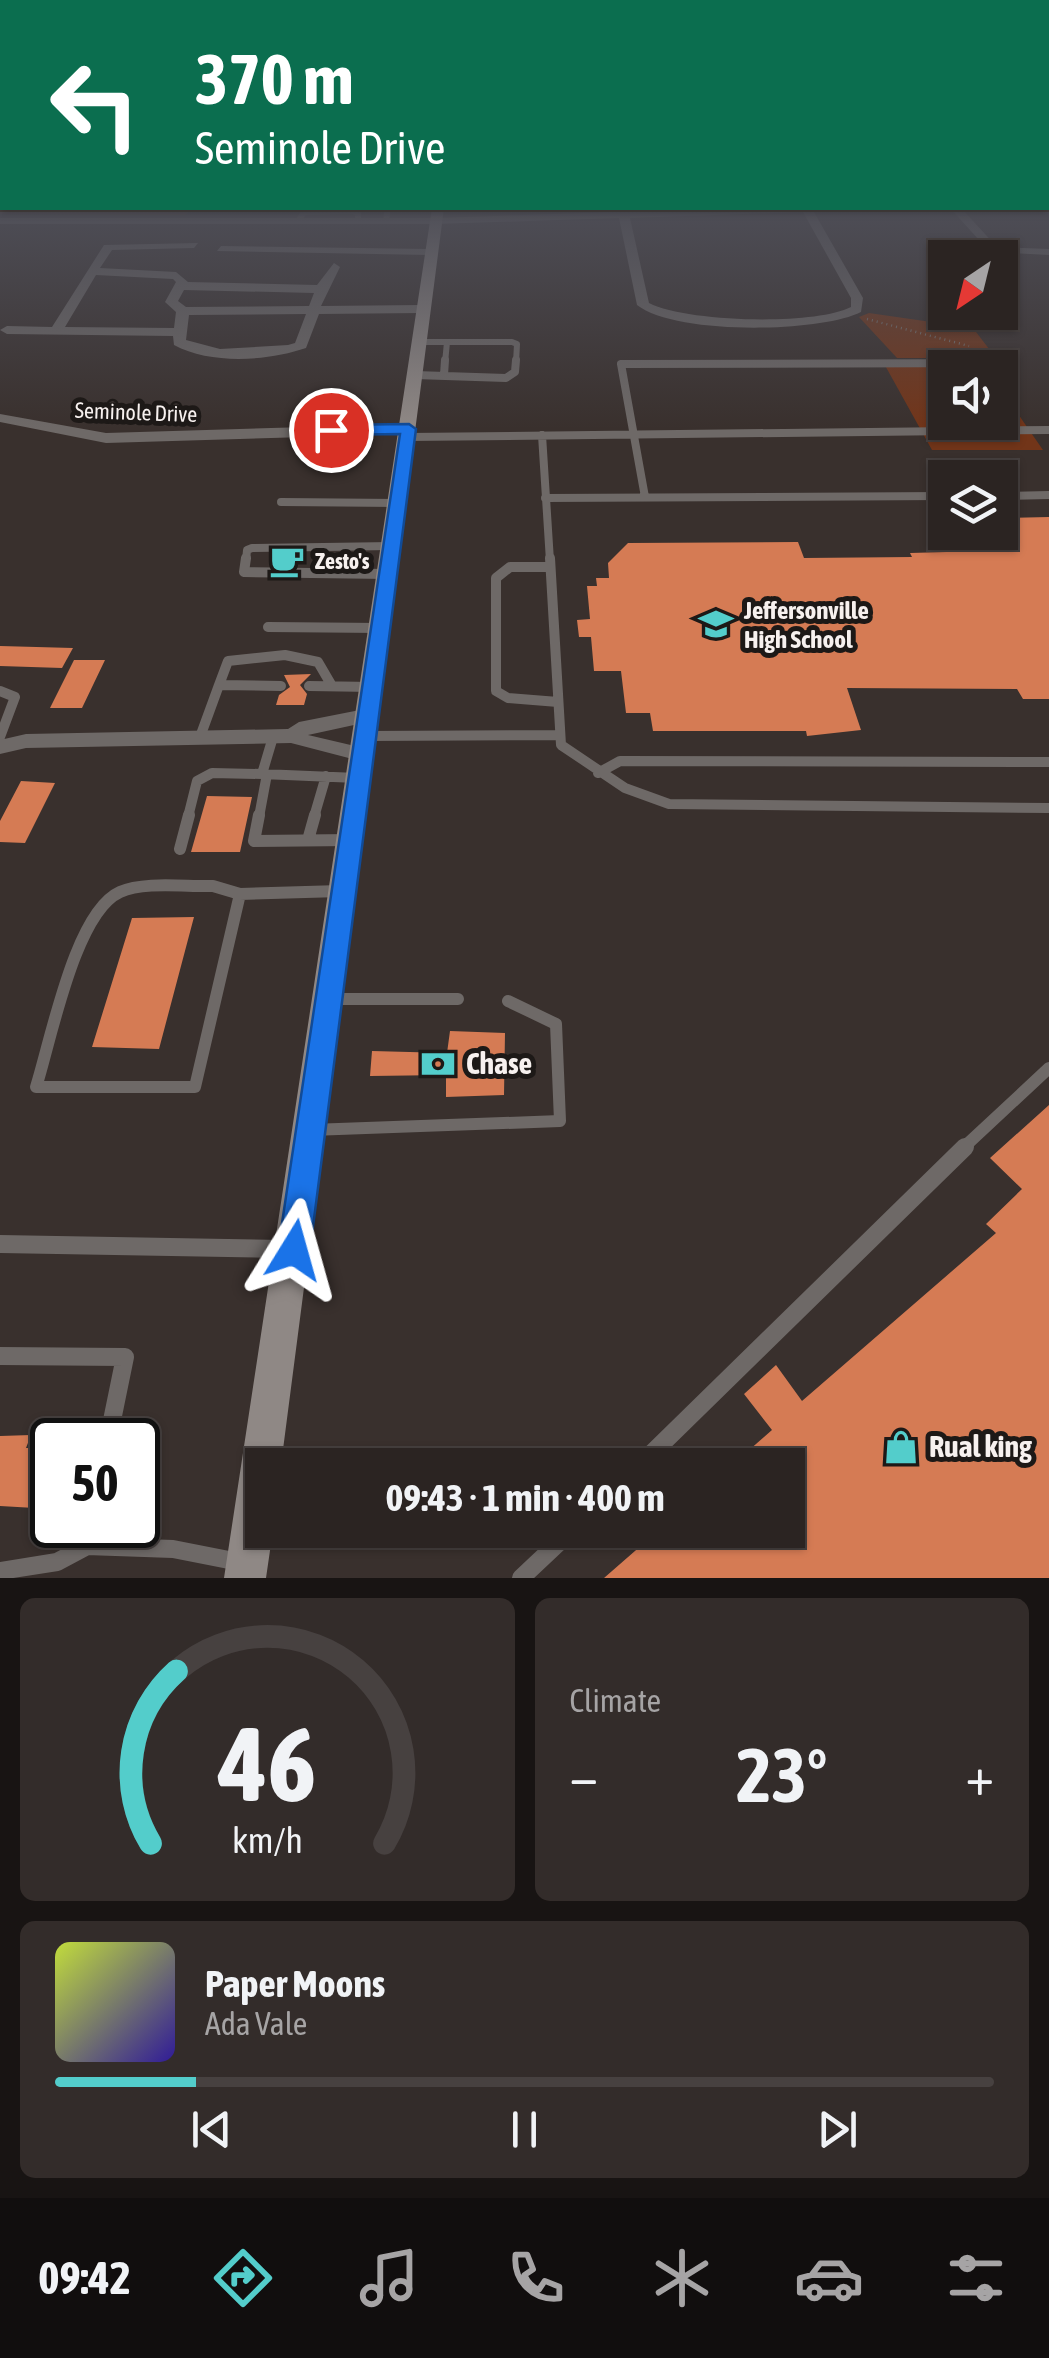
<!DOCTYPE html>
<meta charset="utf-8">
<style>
body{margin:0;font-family:"Asap Condensed",sans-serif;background:#332c2a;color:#f1f3f6;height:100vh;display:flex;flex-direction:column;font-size:38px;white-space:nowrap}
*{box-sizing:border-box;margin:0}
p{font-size:32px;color:#a6a4a5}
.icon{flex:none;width:55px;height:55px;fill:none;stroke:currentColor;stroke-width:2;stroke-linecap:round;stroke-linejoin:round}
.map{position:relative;height:1578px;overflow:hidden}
.details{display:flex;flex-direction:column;gap:20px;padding:20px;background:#181413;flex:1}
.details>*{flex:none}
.top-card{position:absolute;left:0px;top:0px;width:1050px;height:210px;box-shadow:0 2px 8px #0004,0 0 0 2px #474140;background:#0b6e4f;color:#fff;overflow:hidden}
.needle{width:65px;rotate:215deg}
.controls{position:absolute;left:928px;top:240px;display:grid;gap:20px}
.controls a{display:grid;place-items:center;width:90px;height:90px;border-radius:0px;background:#2b2422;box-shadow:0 2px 8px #0004,0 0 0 2px #474140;font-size:50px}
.speed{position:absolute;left:30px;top:1418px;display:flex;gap:20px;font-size:50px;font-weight:700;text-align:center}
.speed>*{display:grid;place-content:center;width:130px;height:130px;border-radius:50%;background:#2b2422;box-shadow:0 2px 8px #0004,0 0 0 2px #474140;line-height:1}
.speed .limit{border:5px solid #111;border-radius:15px;background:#fff;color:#111}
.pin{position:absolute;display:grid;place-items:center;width:85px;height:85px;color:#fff;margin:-42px;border:5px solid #fff;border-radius:50%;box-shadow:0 2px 10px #0007}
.me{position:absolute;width:110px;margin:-55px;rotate:8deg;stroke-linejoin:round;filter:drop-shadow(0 0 8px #0008)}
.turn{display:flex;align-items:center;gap:35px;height:210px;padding:0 30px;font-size:45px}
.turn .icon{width:130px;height:130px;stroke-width:2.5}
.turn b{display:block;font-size:70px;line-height:85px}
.big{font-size:75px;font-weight:700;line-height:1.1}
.details .widget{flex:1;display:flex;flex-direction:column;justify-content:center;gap:15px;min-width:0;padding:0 35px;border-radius:15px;background:#332c2a}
.details .dial{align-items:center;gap:0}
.dial svg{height:260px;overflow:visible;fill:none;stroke:#474140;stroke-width:7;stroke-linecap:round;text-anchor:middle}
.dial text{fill:#f1f3f6;stroke:none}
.song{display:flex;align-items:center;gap:30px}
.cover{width:120px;height:120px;border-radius:15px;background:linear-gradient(135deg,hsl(70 70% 55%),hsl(250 70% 35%))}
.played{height:10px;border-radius:5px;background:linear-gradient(90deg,#53cdcb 15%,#474140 15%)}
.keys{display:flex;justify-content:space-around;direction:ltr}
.heat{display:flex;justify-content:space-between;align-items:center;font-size:55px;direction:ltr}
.details .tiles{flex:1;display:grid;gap:20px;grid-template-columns:1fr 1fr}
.widget:last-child{grid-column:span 2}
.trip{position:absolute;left:245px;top:1448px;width:560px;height:100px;border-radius:0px;background:#2b2422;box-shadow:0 2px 8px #0004,0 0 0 2px #474140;font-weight:700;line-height:100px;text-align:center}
.dock{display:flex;height:160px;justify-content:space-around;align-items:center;background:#110e0e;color:#a6a4a5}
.dock .icon{width:70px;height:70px}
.dock .current{color:#53cdcb}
.dock b{font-size:45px;color:#f1f3f6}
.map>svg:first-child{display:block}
.green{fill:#723519}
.building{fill:#d57b54}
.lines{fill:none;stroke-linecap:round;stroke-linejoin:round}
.path{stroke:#7c7471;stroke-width:2.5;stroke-dasharray:1 4;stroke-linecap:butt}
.lane-far4{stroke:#6e6967;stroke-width:6}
.lane-far3{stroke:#6e6967;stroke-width:8}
.lane-far2{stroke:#6e6967;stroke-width:10}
.lane-far1{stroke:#6e6967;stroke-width:12}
.lane{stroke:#6e6967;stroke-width:18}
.street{fill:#6e6967;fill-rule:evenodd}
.secondary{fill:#8f8885;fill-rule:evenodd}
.route{fill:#1a73e8;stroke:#114b97;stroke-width:2.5}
.labels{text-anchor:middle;stroke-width:10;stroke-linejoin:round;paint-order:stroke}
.far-street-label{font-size:22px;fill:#f7f1ef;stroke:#1d1917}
.far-poi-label{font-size:22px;font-weight:bold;fill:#f7f1ef;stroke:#1d1917;text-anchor:start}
.poi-label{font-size:25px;font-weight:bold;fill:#f7f1ef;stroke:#1d1917;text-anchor:start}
.near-poi-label{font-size:30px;font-weight:bold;fill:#f7f1ef;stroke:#1d1917;text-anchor:start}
</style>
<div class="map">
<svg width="1049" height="1578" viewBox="0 0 1049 1578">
<rect width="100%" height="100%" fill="#39302d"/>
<path class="green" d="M 0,208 L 192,208 L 185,215 L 0,214 Z
M 869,313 L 973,328 L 996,358 L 897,358 L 859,317 Z
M 882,360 L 980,360 L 985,367 L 945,368 L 945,422 L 1000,422 L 1000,388 L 1043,450 L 932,450 Z"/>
<path class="building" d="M 1049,517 L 1049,699 L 1023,699 L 1017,689 L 847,688 L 861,730 L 807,736 L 806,731 L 653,731 L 650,713 L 626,713 L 621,671 L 594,671 L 591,637 L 579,637 L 577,620 L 590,619 L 587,586 L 597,586 L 596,578 L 609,578 L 608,563 L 628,543 L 798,542 L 804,558 L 912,557 L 910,553 L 946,552 L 967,532 L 1000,532 L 1000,518 Z
M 0,646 L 73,648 L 62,668 L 0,666 Z
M 74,660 L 105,660 L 82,708 L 50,708 Z
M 311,674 L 300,685 L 307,694 L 304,705 L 276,705 L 279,695 L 290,687 L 284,675 Z
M 21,781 L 55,783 L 25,843 L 0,842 L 0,821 Z
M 207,796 L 252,797 L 240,852 L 191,852 Z
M 194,917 L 159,1049 L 92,1047 L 132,918 Z
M 450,1031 L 505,1033 L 504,1095 L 446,1097 L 446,1075 L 370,1076 L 372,1051 L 447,1053 Z
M 1049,1105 L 1049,1578 L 604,1578 L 659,1530 L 788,1530 L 788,1465 L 732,1465 L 772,1430 L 744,1394 L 776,1365 L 802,1401 L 996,1233 L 986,1224 L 1022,1189 L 990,1158 Z
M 31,1435 L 26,1448 L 52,1448 L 52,1509 L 0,1506 L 0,1436 Z"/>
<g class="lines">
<path class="path" d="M 867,319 L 969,346"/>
<path class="lane-far4" d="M 299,220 L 304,212 L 352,211 L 358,213 L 358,220
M 386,220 L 388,208
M 419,342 L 512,342 L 517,344 L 516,363
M 445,363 L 447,342"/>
<path class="lane-far3" d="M 415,375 L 506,378 L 515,372 L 516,360
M 444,375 L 445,360
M 542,435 L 550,561
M 408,437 L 1049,430
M 1000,496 L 1049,495
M 645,497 L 621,364 L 1008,363
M 545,498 L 945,496
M 281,502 L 398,503
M 246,561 L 247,550 L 252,548 L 392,546"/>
<path class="lane-far2" d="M 246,558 L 244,572 L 388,574
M 550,558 L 561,745 L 625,788 L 669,804 L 1049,808
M 550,567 L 510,567 L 496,578 L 496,691 L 508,698 L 558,702
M 268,627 L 381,628
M 219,685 L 228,661 L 285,655 L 318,662 L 332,686
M 309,686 L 373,687
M 0,691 L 15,697 L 0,737
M 367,736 L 560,735
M 200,737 L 219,685 L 281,686
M 598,773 L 620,761 L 1049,762
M 262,774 L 357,778
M 188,817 L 197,781 L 212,773 L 262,774 L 273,737
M 259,817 L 267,774
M 314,817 L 326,776"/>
<path class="lane-far1" d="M 259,815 L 254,841 L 351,840
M 308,840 L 315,815
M 180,849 L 189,815
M 213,886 L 240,894 L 195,1087 L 36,1087 C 51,1040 75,912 120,892 C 144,881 187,887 213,886 Z
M 240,894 L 340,891
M 329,999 L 458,999
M 311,1130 L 560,1121 L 556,1024 L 508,1001
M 962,1149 L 1049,1068"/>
<path class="lane" d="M 0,1244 L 285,1249
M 0,1356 L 125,1357 L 108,1440
M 640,1465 L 965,1147
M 87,1546 L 91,1525
M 0,1571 L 57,1562 L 87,1546 L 173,1549 L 239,1562
M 521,1578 L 572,1530"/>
<path class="street" d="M 732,208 L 846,208 L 814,212 L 863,298 L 861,312 C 819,333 675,335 637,305 L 619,218 L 436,224 L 0,224 L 0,218 L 436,218 ZM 803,212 L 851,298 L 851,307 C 813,326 686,322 649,303 L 630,218 Z
M 950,208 L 961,208 L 997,247 L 1049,249 L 1049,255 L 990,252 Z
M 198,243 L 194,248 L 112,250 L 100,268 L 176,272 L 188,282 L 317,285 L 334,263 L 340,267 L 321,306 L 421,305 L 427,309 L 421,313 L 319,314 L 306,348 C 268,361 211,365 174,345 L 173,336 L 7,334 L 0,330 L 7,326 L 52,327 L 104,245 ZM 96,275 L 173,279 L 176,282 L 165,302 L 176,312 L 174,328 L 65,327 ZM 184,290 L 314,293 L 309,306 L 186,307 L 178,301 ZM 306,314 L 295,343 L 288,345 L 220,349 L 186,340 L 189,315 Z
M 221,246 L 429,249 L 435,252 L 429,255 L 217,251 Z
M 0,414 L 106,433 L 409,424 L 417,429 L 409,434 L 106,443 L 0,422 Z
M 370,708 L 380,715 L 377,720 L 308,735 L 372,750 L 375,755 L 372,760 L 364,762 L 291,743 L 26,748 L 0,754 L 0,740 L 26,734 L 288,729 L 299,722 Z"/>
<path class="secondary" d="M 432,208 L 444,208 L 281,1465 L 262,1465 L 262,1530 L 273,1530 L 266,1578 L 224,1578 Z"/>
</g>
<linearGradient id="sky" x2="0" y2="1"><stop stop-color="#1f1a19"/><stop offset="0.48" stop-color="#4e4e57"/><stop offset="1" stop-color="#4e4e57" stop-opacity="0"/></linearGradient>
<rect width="1049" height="429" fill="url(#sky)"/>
<path class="route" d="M 409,424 L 416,429 L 310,1250 L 305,1261 L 294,1266 L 283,1261 L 278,1250 L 400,434 L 331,435 L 324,430 L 331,425 Z"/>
<defs>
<g id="cafe-bare" transform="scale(2.7)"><path d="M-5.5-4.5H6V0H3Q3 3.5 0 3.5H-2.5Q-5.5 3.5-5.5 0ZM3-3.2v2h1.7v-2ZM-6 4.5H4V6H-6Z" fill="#53cdcb" stroke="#1d1917" stroke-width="2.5" paint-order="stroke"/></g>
<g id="school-bare" transform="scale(2.7)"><path d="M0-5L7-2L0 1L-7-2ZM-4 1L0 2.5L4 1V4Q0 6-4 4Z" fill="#53cdcb" stroke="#1d1917" stroke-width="2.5" paint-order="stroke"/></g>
<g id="bank-bare" transform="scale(2.7)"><path d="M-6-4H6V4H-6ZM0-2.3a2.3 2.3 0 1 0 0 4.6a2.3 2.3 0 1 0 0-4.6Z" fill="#53cdcb" stroke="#1d1917" stroke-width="2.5" paint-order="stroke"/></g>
<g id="shop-bare" transform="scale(2.7)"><path d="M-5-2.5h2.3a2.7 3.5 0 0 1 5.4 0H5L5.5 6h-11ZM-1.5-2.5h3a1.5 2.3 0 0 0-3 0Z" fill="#53cdcb" stroke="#1d1917" stroke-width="2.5" paint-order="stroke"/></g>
</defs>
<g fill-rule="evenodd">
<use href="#cafe-bare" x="287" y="561"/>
<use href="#school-bare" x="716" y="624"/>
<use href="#bank-bare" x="438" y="1064"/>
<use href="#shop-bare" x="901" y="1447"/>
</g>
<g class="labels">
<g class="far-street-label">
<text transform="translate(136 412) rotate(2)" y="8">Seminole Drive</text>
</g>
<g class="far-poi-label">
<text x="315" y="569">Zesto's</text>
</g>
<g class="poi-label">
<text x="744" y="619">Jeffersonville<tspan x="744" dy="29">High School</tspan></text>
</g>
<g class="near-poi-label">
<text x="466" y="1074">Chase</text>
<text x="929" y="1457">Rual king</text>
</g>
</g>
</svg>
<div class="controls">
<a><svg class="needle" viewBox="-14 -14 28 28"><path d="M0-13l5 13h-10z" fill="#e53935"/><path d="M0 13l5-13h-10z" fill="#a6a4a5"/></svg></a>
<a><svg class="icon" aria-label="sound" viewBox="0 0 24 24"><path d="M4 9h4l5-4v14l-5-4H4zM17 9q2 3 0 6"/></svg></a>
<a><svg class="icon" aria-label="layers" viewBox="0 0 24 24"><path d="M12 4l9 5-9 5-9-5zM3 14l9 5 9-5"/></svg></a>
</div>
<div class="speed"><div class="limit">50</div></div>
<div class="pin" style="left:331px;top:430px;background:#d93025"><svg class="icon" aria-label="arrive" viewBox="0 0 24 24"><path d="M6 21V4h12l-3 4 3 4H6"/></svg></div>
<svg class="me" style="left:294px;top:1250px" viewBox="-20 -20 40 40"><path d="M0-17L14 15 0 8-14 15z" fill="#1a73e8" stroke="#fff" stroke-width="4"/></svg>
<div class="trip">09:43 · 1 min · 400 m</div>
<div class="top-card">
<div class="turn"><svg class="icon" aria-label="left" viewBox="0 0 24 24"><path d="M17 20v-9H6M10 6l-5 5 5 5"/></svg><div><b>370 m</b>Seminole Drive</div></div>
</div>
</div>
<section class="details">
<div class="tiles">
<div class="widget dial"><svg viewBox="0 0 100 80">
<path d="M14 69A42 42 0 1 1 86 69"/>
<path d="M14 69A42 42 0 0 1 22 16" stroke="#53cdcb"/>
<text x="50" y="56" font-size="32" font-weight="700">46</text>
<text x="50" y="72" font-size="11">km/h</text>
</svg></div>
<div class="widget"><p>Climate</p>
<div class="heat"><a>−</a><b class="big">23°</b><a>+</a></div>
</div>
<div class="widget">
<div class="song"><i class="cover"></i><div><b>Paper Moons</b><p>Ada Vale</p></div></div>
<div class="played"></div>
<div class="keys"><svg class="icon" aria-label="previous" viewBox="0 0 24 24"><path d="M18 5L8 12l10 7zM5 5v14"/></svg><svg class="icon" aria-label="pause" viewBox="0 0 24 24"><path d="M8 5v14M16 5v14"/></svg><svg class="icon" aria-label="next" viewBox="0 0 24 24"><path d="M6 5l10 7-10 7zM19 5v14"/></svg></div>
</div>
</div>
</section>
<nav class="dock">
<b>09:42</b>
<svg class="icon current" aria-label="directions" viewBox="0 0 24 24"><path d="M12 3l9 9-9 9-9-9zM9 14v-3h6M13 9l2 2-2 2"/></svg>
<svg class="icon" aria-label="music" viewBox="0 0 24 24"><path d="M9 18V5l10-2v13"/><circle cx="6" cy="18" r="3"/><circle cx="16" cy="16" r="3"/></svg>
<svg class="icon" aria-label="phone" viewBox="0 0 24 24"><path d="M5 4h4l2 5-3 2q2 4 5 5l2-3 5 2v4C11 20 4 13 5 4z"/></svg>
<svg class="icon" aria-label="climate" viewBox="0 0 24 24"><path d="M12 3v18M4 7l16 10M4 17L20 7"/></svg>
<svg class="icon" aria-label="car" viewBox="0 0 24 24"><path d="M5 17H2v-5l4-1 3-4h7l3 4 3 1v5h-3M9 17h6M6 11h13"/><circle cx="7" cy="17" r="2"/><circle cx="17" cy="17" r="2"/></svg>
<svg class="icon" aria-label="filters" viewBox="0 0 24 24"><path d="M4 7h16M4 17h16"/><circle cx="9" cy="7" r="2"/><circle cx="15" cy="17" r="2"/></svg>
</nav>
